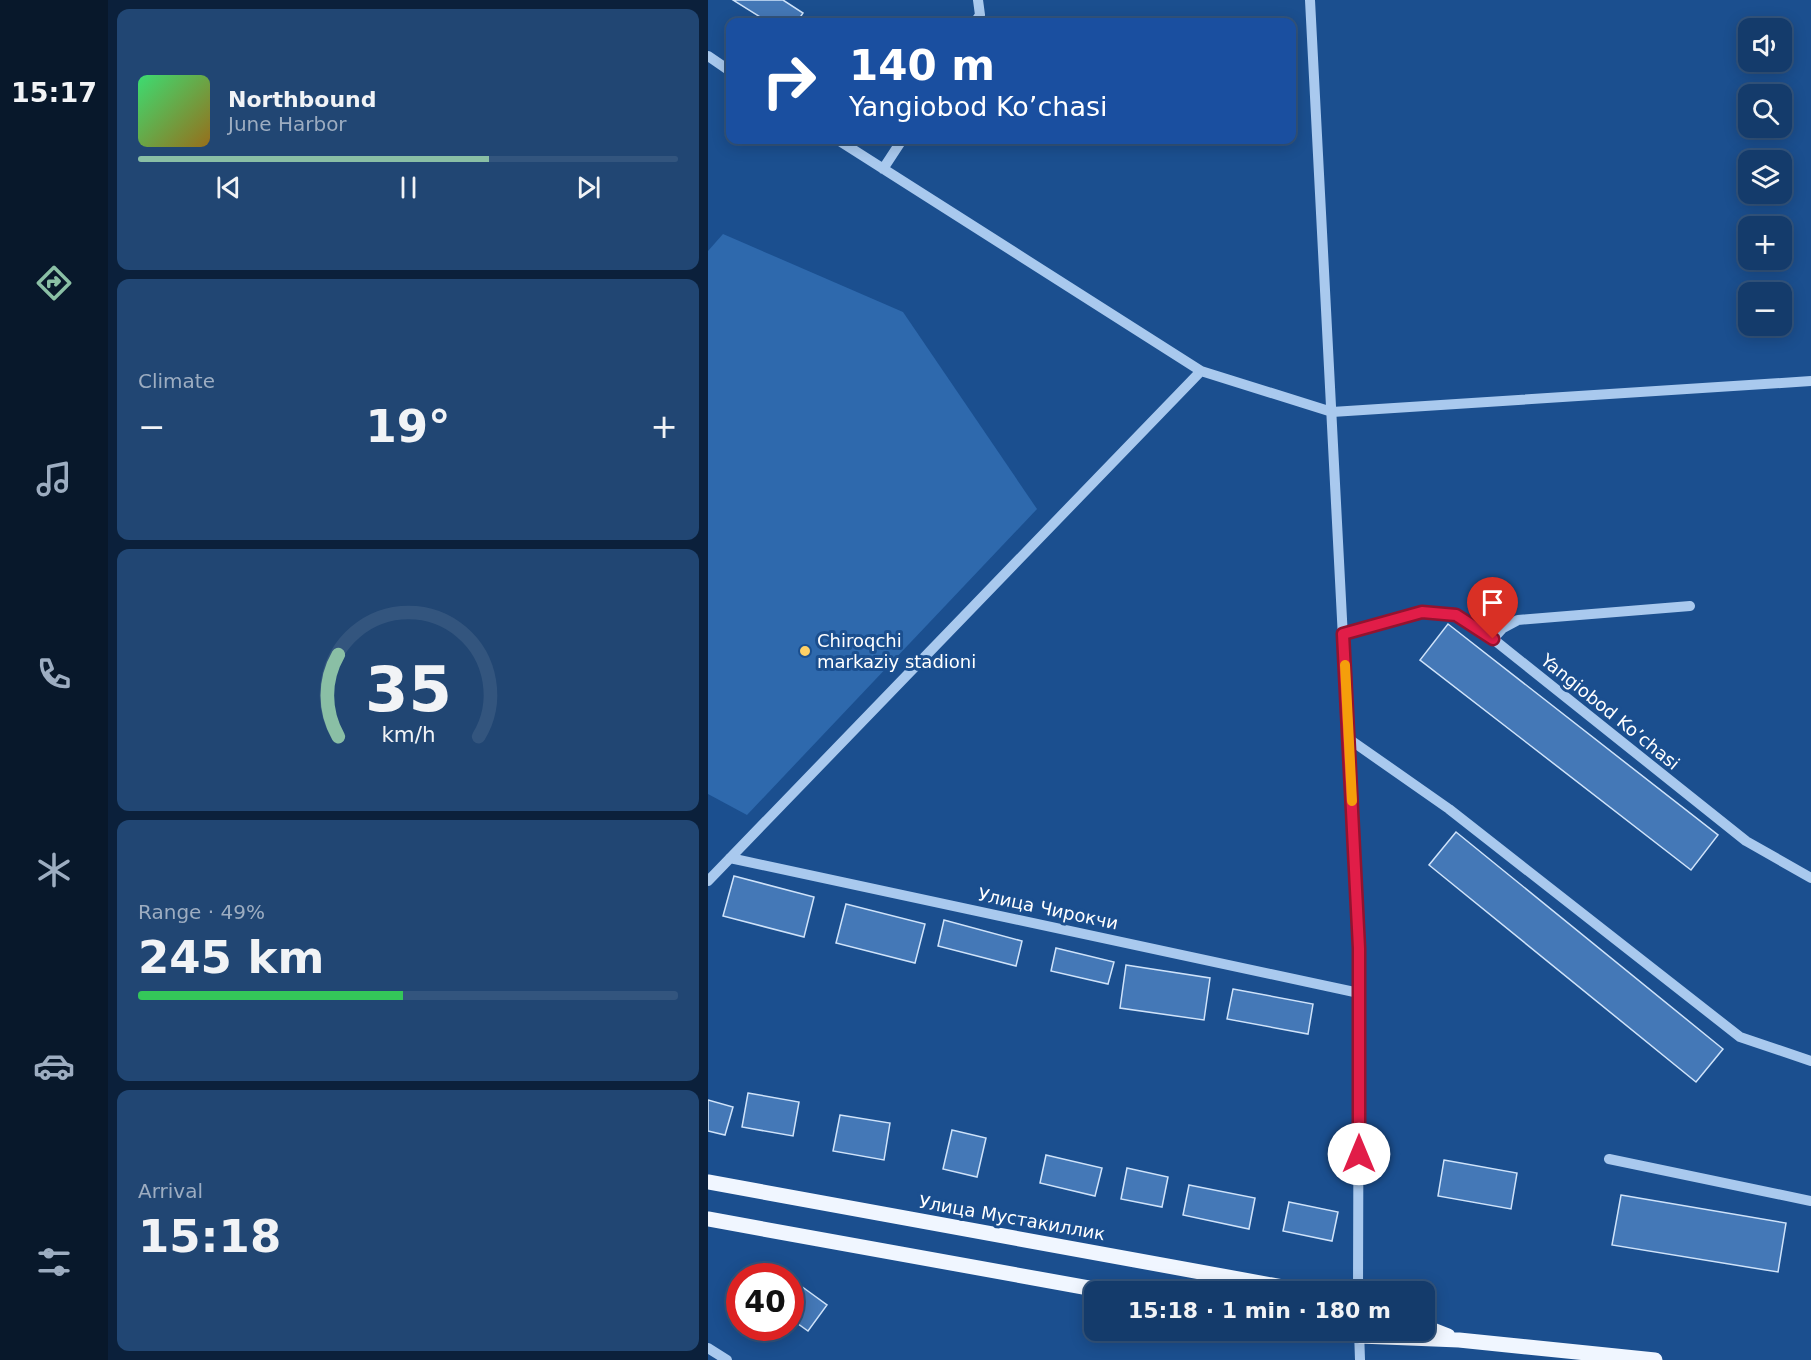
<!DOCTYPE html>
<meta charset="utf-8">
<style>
body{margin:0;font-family:"DejaVu Sans",sans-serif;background:#214673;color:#f1f3f6;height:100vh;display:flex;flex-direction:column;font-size:22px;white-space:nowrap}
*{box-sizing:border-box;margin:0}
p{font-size:20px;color:#9dadc1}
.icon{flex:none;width:33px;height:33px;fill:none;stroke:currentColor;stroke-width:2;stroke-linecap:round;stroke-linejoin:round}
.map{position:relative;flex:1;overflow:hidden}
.drawer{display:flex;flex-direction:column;gap:9px;padding:9px;background:#0b203b;width:600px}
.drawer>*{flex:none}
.top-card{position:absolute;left:18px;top:18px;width:570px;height:126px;border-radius:12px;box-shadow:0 3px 15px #0003,0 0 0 2px #33557e;background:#1a4fa0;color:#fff;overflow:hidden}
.controls{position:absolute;left:1030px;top:18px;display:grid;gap:12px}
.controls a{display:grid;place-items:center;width:54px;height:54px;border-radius:12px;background:#143b6b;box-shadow:0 3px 15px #0003,0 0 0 2px #33557e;font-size:30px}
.speed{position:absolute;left:18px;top:1263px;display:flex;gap:12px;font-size:30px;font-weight:700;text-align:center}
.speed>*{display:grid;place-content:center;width:78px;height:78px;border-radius:50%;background:#143b6b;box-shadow:0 3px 15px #0003,0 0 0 2px #33557e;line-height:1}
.speed .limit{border:9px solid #d22;background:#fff;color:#111}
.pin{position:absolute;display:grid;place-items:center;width:51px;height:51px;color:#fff;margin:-62px -26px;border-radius:50% 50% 50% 0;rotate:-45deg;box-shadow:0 0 6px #0007}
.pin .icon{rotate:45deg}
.me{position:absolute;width:66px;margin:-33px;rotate:0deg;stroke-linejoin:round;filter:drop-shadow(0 0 4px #0008)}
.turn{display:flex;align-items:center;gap:21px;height:126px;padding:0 24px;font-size:27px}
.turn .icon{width:78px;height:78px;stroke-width:2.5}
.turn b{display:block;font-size:42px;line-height:51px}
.big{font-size:45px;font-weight:600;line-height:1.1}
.drawer .card{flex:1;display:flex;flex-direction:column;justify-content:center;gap:9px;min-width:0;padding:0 21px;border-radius:12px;background:#214673}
.drawer .dial{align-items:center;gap:0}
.dial svg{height:156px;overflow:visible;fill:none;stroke:#33557e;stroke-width:7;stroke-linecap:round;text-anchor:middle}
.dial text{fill:#f1f3f6;stroke:none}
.song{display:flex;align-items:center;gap:18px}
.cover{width:72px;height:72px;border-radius:9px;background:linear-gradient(135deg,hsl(140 70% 55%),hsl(40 70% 35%))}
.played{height:6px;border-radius:3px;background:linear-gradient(90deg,#8abfa5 65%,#33557e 65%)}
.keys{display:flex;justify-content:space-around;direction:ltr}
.heat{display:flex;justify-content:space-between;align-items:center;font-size:33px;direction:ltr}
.charge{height:9px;border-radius:4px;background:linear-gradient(90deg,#34c759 49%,#33557e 0)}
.trip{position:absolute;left:376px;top:1281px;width:351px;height:60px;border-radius:12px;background:#143b6b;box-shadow:0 3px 15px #0003,0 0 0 2px #33557e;font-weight:600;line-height:60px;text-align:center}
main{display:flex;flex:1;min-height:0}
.tab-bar{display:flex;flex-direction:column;width:108px;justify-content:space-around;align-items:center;background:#08182b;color:#9dadc1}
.tab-bar .icon{width:42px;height:42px}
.tab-bar .selected{color:#8abfa5}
.tab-bar b{font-size:27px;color:#f1f3f6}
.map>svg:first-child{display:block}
.green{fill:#2e69ad}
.building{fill:#4478b7;stroke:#cfe3fa;stroke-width:1.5}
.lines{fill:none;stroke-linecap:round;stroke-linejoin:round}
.minor{stroke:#a9c9ee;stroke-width:10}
.major{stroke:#f0f6ff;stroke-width:15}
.route-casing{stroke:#92132f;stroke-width:15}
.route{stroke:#e11d48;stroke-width:10}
.slow{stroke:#f59e0b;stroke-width:10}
.poi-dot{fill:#ffd166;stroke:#1b4f8f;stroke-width:2}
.labels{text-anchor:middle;stroke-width:6;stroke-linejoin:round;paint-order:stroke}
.poi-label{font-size:18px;fill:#fff;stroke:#1b4f8f;text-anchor:start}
.street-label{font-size:18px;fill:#fff;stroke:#1b4f8f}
</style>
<main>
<nav class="tab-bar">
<b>15:17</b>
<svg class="icon selected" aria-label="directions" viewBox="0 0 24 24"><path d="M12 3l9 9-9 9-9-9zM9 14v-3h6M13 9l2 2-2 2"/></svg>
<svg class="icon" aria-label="music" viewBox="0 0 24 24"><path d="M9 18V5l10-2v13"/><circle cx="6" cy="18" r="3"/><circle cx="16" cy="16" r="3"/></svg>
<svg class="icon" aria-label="phone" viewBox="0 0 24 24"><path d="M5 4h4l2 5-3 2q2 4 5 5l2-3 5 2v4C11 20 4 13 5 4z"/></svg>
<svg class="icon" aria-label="climate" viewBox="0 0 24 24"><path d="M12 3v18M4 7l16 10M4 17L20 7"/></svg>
<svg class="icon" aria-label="car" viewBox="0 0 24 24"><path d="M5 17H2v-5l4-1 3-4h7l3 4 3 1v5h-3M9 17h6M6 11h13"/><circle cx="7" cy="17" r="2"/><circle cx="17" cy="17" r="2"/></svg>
<svg class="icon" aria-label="filters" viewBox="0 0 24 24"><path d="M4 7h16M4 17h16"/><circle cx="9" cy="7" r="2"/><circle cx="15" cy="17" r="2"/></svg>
</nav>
<section class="drawer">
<div class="card">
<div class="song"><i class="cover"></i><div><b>Northbound</b><p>June Harbor</p></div></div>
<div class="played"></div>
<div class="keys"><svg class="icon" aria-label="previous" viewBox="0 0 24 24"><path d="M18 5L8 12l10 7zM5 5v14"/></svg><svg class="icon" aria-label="pause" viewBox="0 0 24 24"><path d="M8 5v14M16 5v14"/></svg><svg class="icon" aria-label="next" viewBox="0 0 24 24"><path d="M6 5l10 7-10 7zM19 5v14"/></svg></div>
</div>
<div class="card"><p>Climate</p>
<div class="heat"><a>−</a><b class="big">19°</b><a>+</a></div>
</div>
<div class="card dial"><svg viewBox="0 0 100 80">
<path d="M14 69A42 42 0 1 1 86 69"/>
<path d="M14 69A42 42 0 0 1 14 27" stroke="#8abfa5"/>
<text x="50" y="56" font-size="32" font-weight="700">35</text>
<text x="50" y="72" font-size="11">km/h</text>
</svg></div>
<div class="card"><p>Range · 49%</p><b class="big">245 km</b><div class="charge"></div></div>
<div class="card"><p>Arrival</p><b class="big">15:18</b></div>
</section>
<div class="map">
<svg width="1103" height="1360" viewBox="0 0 1103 1360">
<rect width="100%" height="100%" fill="#1b4f8f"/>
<path class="green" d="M 15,234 L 195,312 L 329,509 L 39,815 L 0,794 L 0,251 Z"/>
<path class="building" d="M 25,0 L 75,0 L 95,13 L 89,22 L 60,22 Z
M 740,624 L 1010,835 L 983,870 L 712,660 Z
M 748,832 L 1015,1049 L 988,1082 L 721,865 Z
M 26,876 L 106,897 L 96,937 L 15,916 Z
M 138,904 L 217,924 L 207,963 L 128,943 Z
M 236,920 L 314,941 L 308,966 L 230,946 Z
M 348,948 L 406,962 L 400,984 L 343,971 Z
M 418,965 L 502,978 L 496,1020 L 412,1008 Z
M 525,989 L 605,1004 L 600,1034 L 519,1019 Z
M 40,1093 L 91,1102 L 85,1136 L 34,1127 Z
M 0,1100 L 25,1107 L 17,1135 L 0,1131 Z
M 132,1115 L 182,1123 L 176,1160 L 125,1151 Z
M 244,1130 L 278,1138 L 269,1177 L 235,1169 Z
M 338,1155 L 394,1168 L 387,1196 L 332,1183 Z
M 736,1160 L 809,1173 L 803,1209 L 730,1196 Z
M 419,1168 L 460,1177 L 454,1207 L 413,1199 Z
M 481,1185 L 547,1198 L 541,1229 L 475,1215 Z
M 913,1195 L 1078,1223 L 1070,1272 L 904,1245 Z
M 581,1202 L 630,1212 L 624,1241 L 575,1231 Z
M 82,1278 L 119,1305 L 100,1331 L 82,1318 Z"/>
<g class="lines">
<path class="minor" d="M 602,0 L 651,948 L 650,1292
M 267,22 L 272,15 L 270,0
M 0,56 L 22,71
M 130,140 L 493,371 L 624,412 L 1103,381
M 175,169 L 194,140
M 635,634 L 714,612 L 748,615 L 785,639 L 1038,841 L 1103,878
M 785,639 L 795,628 L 810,620 L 982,606
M 641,739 L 741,809 L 1032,1037 L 1103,1061
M 22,858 L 651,993
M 0,881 L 493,371
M 901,1159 L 1103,1201
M 651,1330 L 652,1360
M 0,1348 L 19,1360"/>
<path class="major" d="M 0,1182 L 602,1292
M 0,1219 L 403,1292
M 717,1327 L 740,1336
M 621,1330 L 652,1336 L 751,1340 L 947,1360"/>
</g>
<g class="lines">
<g class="route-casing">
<path id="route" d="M 651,1154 L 651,948 L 635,634 L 714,612 L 748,615 L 785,639"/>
</g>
<use href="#route" class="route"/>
<path class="slow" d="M 637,665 L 644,801"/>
</g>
<circle class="poi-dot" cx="97" cy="651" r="6"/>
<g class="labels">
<g class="poi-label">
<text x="109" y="647">Chiroqchi<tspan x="109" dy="21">markaziy stadioni</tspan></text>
</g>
<g class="street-label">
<text transform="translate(902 712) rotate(39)" y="6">Yangiobod Ko’chasi</text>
<text transform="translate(340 909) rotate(12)" y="6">Улица Чирокчи</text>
<text transform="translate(304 1218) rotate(10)" y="6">Улица Мустакиллик</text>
</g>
</g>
</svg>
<div class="controls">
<a><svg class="icon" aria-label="sound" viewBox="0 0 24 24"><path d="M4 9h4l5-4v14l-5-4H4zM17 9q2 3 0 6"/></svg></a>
<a><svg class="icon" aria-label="search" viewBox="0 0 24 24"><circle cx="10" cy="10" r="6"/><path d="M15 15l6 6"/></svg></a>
<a><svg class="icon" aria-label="layers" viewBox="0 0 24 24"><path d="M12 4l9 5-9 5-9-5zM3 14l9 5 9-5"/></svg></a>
<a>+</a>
<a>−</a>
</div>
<div class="speed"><div class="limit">40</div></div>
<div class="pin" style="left:785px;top:639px;background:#d93025"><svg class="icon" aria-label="arrive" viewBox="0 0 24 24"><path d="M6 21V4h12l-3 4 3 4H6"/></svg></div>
<svg class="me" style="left:651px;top:1154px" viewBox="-20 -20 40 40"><circle r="19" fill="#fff"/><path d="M0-13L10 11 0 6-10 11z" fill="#e11d48"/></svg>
<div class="trip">15:18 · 1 min · 180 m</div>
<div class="top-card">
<div class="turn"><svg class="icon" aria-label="right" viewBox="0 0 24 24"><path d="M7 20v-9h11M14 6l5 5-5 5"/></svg><div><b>140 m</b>Yangiobod Ko’chasi</div></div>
</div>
</div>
</main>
